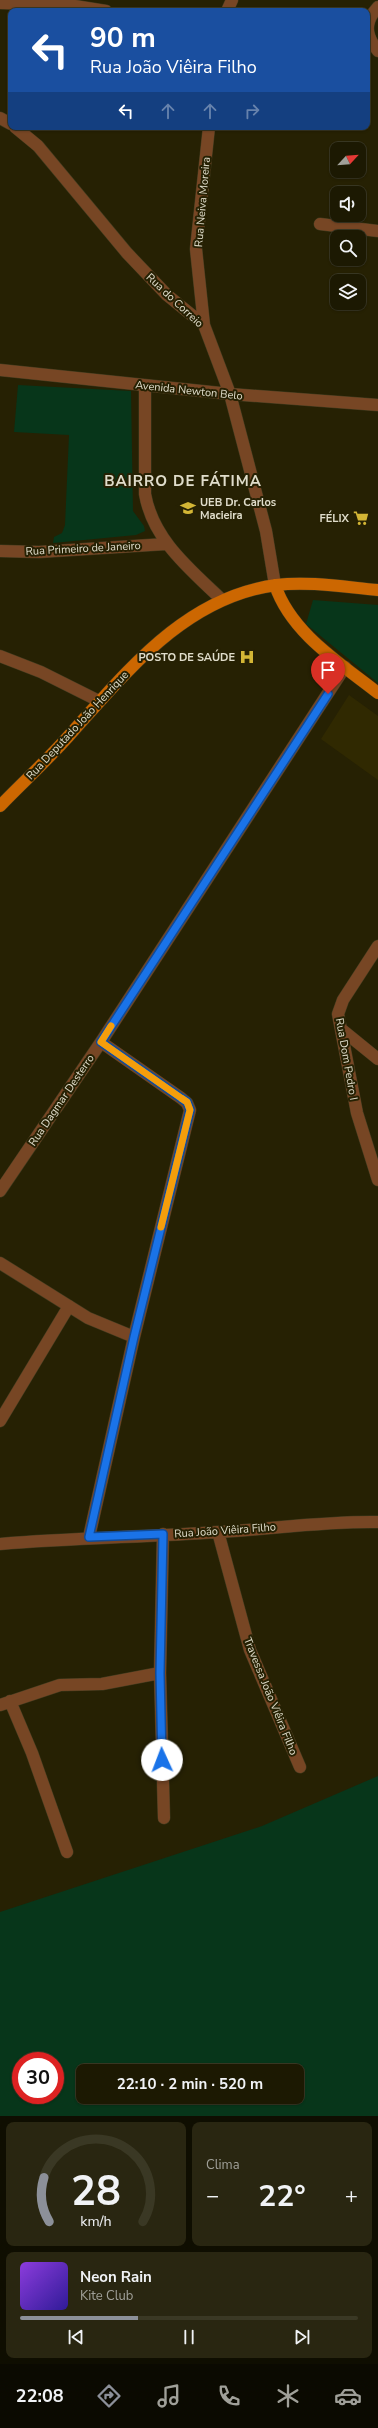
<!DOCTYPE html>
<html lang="pt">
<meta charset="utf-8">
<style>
body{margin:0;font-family:"Nunito Sans",sans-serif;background:#292611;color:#f1f3f6;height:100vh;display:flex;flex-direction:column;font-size:15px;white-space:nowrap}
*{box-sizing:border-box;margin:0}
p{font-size:13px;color:#a0a099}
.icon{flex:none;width:22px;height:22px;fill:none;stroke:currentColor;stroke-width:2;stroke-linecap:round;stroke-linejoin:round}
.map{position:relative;height:2116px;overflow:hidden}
.panel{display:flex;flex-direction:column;gap:6px;padding:6px;background:#0f0e01;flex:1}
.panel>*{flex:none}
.hud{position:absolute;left:8px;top:8px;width:362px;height:122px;border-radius:8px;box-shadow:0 1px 3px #0004,0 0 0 1px #3a3824;background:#1a4fa0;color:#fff;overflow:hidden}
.needle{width:26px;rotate:64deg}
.controls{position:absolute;left:330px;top:142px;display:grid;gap:8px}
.controls a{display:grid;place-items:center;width:36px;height:36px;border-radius:8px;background:#1c1902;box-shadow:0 1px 3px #0004,0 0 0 1px #3a3824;font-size:20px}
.speed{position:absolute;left:12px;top:2052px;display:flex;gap:8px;font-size:20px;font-weight:700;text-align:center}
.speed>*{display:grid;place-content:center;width:52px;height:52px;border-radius:50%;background:#1c1902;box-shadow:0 1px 3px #0004,0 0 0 1px #3a3824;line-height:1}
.speed .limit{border:6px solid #d22;background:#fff;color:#111}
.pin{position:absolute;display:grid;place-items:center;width:34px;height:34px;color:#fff;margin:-41px -17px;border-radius:50% 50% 50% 0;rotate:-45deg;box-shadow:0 0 4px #0007}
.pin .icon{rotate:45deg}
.me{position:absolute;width:44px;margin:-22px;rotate:358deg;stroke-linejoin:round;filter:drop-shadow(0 0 3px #0008)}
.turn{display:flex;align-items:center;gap:14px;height:84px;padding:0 16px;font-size:18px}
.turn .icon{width:52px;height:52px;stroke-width:2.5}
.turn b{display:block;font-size:28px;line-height:34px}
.lanes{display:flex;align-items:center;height:38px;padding:0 16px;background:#0003;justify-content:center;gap:20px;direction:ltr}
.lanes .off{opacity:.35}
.big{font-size:30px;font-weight:700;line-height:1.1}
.panel .widget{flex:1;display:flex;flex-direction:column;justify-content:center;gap:6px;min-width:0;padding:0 14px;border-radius:8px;background:#292611}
.panel .dial{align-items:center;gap:0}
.dial svg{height:104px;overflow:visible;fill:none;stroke:#3a3824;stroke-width:7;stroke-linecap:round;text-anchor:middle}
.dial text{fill:#f1f3f6;stroke:none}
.song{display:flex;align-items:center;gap:12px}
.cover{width:48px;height:48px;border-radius:6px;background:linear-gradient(135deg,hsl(270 70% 55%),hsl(250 70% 35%))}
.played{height:4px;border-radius:2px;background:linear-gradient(90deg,#8c9099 35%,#3a3824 35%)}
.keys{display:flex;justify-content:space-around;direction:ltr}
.heat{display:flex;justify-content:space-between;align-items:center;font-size:22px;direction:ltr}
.panel .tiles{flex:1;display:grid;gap:6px;grid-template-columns:1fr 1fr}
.widget:last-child{grid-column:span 2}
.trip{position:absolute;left:76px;top:2064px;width:228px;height:40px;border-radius:8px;background:#1c1902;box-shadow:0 1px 3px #0004,0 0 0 1px #3a3824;font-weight:700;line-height:40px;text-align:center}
.menu{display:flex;height:64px;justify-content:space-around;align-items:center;background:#0b0a01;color:#a0a099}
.menu .icon{width:28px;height:28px}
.menu .selected{color:#8c9099}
.menu b{font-size:18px;color:#f1f3f6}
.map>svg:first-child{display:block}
.built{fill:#302901}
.green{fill:#07361a;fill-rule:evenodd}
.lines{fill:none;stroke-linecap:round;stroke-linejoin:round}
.minor-casing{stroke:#403b1f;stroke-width:13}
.major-casing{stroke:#403b1f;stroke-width:13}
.minor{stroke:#774624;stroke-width:12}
.major{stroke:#cc6701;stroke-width:12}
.route-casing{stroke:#114b97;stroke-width:10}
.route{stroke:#1a73e8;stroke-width:7}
.slow{stroke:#f59e0b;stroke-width:7}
.labels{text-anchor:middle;stroke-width:4;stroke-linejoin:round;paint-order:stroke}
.street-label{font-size:11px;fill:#e0ddcb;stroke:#262103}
.poi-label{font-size:11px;font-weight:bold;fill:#e0ddcb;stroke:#262103;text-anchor:end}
.district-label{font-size:15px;font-weight:bold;letter-spacing:1px;fill:#e0ddcb;stroke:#262103}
</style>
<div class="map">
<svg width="378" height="2116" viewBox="0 0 378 2116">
<rect width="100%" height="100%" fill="#262103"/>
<path class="built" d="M 349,695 L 378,716 L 378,780 L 321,739 Z"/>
<path class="green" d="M 18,385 L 131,391 L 133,511 L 144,526 L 145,531 L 136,535 L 53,543 L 54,537 L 62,533 L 65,525 L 69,435 L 14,432 Z
M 313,600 L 378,605 L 378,683 L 306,624 Z
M 378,1776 L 378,2116 L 0,2116 L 0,1912 L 262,1826 ZM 21,2061 L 55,2061 L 55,2095 L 21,2095 ZM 83,2071 L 297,2071 L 297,2097 L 83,2097 Z"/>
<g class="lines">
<g class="minor-casing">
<path id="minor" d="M 0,3 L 69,5 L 106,11
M 378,7 C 364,22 365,35 378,51
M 227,11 L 232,0
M 0,118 L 11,124
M 15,127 L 38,146 L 127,253 L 167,295 L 204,325 L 230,394 L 266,531 L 275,585
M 320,224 L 378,231
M 204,325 L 196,249 L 209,127
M 0,370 L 230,394 L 378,405
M 145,386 L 145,494 C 153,540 190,569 222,600
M 0,551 L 39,552 L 166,544
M 0,656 L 41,672 L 99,701
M 378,946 L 343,1000 L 338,1014 L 357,1113 L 378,1180
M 341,1029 L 378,1059
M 0,1191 L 101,1042 L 345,667
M 0,1263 L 88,1318 L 134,1337
M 0,1421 L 69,1306
M 218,1532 L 250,1650 L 300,1767
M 163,1534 L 160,1673 L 164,1818
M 89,1537 L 134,1337 L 190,1110 L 187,1103 L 181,1098 L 101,1042
M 0,1544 C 73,1538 145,1537 218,1532 C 272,1529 324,1521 378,1522
M 10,1701 L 32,1753 L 67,1852
M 0,1705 L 60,1685 L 102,1684 L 160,1673"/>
</g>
<g class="major-casing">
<path id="major" d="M 275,585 C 291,633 340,663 378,693
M 0,806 C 25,780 51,757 74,730 C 130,668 187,597 276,585 C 309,581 344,587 378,590"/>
</g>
<use href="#minor" class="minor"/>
<use href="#major" class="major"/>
</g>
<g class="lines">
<g class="route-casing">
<path id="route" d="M 162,1760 L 160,1673 L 163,1534 L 89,1537 L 134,1337 L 190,1110 L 187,1102 L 181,1098 L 101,1042 L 328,694"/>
</g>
<use href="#route" class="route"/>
<path class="slow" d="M 111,1026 L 101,1042 L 181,1098 L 187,1102 L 190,1110 L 161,1227"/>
</g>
<defs>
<g id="school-bare" transform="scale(1.2)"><path d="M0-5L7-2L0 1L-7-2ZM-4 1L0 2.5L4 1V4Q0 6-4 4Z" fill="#d3b635" stroke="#262103" stroke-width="2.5" paint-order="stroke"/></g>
<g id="supermarket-bare" transform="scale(1.2)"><path d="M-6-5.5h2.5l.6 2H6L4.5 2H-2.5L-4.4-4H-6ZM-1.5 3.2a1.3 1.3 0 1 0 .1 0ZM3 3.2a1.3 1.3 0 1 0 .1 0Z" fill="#d3b635" stroke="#262103" stroke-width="2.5" paint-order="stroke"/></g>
<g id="hospital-bare" transform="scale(1.2)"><path d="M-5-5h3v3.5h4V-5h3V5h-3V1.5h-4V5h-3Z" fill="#d3b635" stroke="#262103" stroke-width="2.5" paint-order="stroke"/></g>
</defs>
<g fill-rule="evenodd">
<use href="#school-bare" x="188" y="508"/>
<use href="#supermarket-bare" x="361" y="518"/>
<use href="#hospital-bare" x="247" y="657"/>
</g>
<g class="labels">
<g class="street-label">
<text transform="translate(202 202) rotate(-85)" y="4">Rua Neiva Moreira</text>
<text transform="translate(175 300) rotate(43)" y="4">Rua do Correio</text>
<text transform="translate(189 390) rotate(6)" y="4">Avenida Newton Belo</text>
<text transform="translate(83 548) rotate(-3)" y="4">Rua Primeiro de Janeiro</text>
<text transform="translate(77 725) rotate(-47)" y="4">Rua Deputado João Henrique</text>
<text transform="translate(347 1059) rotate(80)" y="4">Rua Dom Pedro I</text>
<text transform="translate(61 1100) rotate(-56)" y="4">Rua Dagmar Desterro</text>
<text transform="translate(225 1530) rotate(-4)" y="4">Rua João Viêira Filho</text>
<text transform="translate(271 1696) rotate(68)" y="4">Travessa João Viêira Filho</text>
</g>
<g class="poi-label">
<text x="200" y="506" text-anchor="start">UEB Dr. Carlos<tspan x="200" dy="13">Macieira</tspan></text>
<text x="349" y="522">FÉLIX</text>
<text x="235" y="661">POSTO DE SAÚDE</text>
</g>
<g class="district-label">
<text x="183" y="486">BAIRRO DE FÁTIMA</text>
</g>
</g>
</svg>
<div class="controls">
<a><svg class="needle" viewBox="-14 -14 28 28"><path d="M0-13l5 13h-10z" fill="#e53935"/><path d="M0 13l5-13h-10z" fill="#a0a099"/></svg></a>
<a><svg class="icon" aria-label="sound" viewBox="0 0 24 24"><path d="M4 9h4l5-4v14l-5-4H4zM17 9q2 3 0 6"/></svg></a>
<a><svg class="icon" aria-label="search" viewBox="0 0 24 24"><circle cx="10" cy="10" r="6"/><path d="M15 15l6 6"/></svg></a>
<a><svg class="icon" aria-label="layers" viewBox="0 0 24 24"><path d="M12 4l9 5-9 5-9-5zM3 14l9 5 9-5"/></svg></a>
</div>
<div class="speed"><div class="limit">30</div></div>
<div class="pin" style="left:328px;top:694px;background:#d93025"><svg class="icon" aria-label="arrive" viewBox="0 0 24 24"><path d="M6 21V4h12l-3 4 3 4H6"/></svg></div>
<svg class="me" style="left:162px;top:1760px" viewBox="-20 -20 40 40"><circle r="19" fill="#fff"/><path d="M0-13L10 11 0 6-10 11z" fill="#1a73e8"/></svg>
<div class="trip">22:10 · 2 min · 520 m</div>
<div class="hud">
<div class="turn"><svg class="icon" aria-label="left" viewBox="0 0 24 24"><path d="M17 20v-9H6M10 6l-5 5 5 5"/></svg><div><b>90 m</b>Rua João Viêira Filho</div></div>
<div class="lanes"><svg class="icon" aria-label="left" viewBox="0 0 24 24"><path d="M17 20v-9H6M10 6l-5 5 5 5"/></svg><svg class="icon off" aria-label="ahead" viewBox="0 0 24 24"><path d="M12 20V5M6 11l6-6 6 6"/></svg><svg class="icon off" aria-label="ahead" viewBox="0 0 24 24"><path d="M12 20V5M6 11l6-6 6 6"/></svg><svg class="icon off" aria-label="right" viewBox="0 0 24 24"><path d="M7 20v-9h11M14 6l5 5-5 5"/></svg></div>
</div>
</div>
<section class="panel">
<div class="tiles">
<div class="widget dial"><svg viewBox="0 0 100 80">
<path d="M14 69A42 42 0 1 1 86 69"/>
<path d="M14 69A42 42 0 0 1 10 35" stroke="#8c9099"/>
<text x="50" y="56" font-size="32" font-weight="700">28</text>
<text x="50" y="72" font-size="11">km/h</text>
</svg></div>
<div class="widget"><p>Clima</p>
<div class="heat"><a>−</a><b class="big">22°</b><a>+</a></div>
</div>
<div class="widget">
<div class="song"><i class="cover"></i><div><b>Neon Rain</b><p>Kite Club</p></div></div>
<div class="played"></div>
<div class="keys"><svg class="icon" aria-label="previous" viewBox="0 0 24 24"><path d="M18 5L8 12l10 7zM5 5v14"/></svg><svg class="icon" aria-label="pause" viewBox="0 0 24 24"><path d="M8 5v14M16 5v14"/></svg><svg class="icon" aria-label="next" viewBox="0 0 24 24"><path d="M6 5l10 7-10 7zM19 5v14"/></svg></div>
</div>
</div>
</section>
<nav class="menu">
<b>22:08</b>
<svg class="icon selected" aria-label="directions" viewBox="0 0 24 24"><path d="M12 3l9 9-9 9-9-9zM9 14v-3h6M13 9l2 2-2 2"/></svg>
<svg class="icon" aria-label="music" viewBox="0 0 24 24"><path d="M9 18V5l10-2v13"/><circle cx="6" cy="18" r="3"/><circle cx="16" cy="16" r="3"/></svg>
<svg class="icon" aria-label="phone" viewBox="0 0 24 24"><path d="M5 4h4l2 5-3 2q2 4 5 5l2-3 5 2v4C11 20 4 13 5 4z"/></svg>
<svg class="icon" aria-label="climate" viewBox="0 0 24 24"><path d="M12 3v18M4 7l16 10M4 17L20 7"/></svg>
<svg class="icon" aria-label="car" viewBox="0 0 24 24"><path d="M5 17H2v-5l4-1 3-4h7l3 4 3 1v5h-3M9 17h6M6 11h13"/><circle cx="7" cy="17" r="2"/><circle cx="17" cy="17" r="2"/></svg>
</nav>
